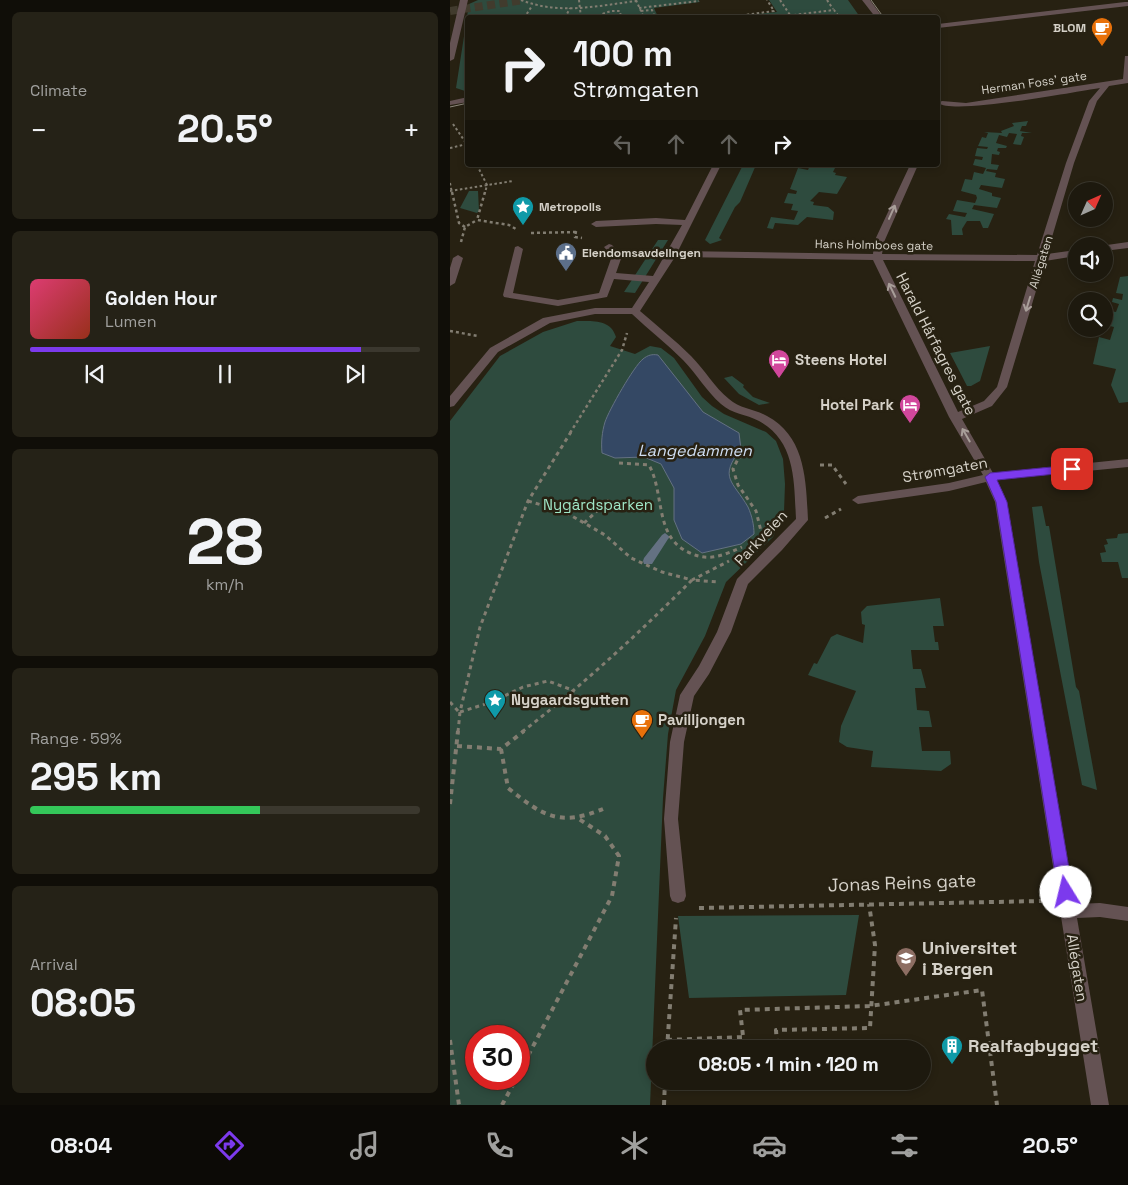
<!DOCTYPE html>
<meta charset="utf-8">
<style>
body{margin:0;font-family:"Space Grotesk",sans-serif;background:#252217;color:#f1f3f6;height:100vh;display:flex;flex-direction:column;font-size:19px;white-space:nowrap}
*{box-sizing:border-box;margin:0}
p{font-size:16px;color:#a0a09e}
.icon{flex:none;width:28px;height:28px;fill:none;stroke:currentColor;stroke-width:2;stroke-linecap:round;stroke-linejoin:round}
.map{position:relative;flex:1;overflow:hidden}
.details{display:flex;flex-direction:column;gap:12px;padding:12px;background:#100e08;width:450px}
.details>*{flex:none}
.banner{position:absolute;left:15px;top:15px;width:475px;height:152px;border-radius:5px;box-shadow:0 2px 8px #0003,0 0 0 1px #3b382e;background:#1d190e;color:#f1f3f6;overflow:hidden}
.needle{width:32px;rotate:45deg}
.fabs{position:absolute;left:618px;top:182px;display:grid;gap:10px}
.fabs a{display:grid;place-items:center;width:45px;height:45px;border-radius:50%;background:#1d190e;box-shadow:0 2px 8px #0003,0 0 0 1px #3b382e;font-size:25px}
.speed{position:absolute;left:15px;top:1025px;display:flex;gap:10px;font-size:25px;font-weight:700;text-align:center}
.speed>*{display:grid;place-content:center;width:65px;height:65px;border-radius:50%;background:#1d190e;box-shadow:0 2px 8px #0003,0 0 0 1px #3b382e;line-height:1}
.speed .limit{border:8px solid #d22;background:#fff;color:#111}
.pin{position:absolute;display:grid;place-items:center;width:42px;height:42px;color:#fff;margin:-21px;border-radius:10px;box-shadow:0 2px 8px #0006}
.me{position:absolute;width:55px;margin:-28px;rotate:351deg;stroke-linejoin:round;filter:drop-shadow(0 0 4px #0008)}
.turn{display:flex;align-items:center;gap:18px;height:105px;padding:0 25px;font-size:22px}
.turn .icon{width:65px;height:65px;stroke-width:2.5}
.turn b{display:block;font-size:35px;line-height:42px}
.lanes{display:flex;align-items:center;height:48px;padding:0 25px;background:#0003;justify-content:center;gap:25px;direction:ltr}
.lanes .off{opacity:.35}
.big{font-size:38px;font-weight:700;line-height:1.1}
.details .widget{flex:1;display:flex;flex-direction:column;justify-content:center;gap:8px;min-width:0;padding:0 18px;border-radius:8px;background:#252217}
.details .dial{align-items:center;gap:0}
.dial b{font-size:65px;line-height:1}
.song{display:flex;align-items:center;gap:15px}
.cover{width:60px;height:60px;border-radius:8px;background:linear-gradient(135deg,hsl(340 70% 55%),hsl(10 70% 35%))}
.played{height:5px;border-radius:2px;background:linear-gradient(90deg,#7c3aed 85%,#3b382e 85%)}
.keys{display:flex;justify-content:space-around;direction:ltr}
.heat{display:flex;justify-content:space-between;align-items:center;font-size:28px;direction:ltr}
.charge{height:8px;border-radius:4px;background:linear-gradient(90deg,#34c759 59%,#3b382e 0)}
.trip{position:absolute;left:196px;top:1040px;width:285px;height:50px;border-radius:25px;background:#1d190e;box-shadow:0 2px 8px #0003,0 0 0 1px #3b382e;font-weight:700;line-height:50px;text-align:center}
.menu{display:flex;height:80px;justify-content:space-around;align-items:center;background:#0c0a06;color:#a0a09e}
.menu .icon{width:35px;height:35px}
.menu .selected{color:#7c3aed}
.menu b{font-size:22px;color:#f1f3f6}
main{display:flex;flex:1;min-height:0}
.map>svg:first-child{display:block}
.green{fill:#2e4b3e;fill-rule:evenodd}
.water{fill:#344864;stroke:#647182}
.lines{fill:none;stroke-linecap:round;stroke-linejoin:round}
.stream{fill:#647182;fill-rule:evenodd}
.minor-tunnel{stroke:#413b2d;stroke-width:8;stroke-dasharray:8 4.5;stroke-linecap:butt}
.path-far3{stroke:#827d71;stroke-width:2;stroke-dasharray:2.5 2.5;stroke-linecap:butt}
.path-far2{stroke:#827d71;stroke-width:2.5;stroke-dasharray:3 3;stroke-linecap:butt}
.path-far1{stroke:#827d71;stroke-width:3;stroke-dasharray:4 4;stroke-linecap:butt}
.path{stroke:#827d71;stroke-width:4;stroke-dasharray:5 5;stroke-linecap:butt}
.minor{fill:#645253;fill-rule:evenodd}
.tram{stroke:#8e897d;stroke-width:1}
.oneway{stroke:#a89e99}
.route{fill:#7c3aed;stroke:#51269a}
.labels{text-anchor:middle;stroke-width:5;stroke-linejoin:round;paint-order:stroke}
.far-poi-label{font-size:12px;font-weight:bold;fill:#d5d1c8;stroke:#272112;text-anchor:start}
.far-street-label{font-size:12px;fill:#d5d1c8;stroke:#272112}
.street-label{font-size:15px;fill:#d5d1c8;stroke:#272112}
.poi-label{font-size:15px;font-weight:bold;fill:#d5d1c8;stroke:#272112;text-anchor:start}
.park-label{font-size:15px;fill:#9fe6c6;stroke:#272112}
.water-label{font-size:16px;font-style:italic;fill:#d0dff4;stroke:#272112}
.near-street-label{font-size:18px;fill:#d5d1c8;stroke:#272112}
.near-poi-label{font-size:18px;font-weight:bold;fill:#d5d1c8;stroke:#272112;text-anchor:start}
</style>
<main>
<section class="details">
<div class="widget"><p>Climate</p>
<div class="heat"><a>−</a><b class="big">20.5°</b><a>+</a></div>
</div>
<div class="widget">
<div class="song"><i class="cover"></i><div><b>Golden Hour</b><p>Lumen</p></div></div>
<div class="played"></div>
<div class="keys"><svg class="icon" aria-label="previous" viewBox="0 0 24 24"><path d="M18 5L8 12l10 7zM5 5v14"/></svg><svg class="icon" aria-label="pause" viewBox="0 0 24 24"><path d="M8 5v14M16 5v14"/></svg><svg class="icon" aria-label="next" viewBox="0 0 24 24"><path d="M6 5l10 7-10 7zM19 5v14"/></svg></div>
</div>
<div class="widget dial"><b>28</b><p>km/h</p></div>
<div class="widget"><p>Range · 59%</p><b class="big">295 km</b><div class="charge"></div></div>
<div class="widget"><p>Arrival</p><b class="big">08:05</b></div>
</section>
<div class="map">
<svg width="678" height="1105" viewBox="0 0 678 1105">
<rect width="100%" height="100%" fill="#272112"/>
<path class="green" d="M 28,0 L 248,0 L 250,2 L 204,8 L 208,17 L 18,18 L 18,92 L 6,88 L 19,4 Z
M 319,0 L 398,0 L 410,17 L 279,17 L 327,12 Z
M 578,121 L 576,126 L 572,126 L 570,131 L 582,133 L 572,133 L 571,136 L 574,137 L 571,145 L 563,144 L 567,134 L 559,133 L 557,137 L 549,135 L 546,143 L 557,146 L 556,148 L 548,148 L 547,151 L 550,152 L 549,155 L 542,154 L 541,164 L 549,165 L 547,170 L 537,169 L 536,171 L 546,173 L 545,177 L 555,179 L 552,188 L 531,185 L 529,189 L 542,193 L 542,196 L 551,198 L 547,208 L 524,205 L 522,209 L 544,214 L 538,228 L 533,228 L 530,221 L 517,221 L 512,229 L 513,235 L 502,235 L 501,220 L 496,219 L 499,214 L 515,217 L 517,213 L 503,211 L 507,200 L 525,203 L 527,198 L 526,195 L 511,191 L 515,179 L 522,180 L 524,172 L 533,174 L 536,168 L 523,165 L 525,159 L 532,160 L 533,157 L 525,156 L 527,148 L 537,149 L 538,147 L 528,146 L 532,137 L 536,138 L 538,133 L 534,132 L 552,133 L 551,131 L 564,126 L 562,123 Z
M 293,165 L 306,165 L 290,202 L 285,207 L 269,238 L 272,240 L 260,244 L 255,240 Z
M 360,165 L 385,168 L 383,172 L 386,173 L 385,175 L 397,177 L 387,194 L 369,192 L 360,201 L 364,202 L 363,205 L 378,207 L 384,212 L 383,220 L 357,217 L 348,225 L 325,223 L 323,229 L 317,228 L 321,217 L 344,220 L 348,211 L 341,210 L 343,204 L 334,203 L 338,193 L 346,194 L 347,191 L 340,189 L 348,168 L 358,170 Z
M 19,191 L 28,191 L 29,211 L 27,213 L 10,208 Z
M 208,240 L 218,240 L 185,293 L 174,292 Z
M 678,276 L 678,402 L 669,403 L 661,385 L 666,369 L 643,364 L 649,337 L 660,340 L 664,327 L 656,325 L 660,311 L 666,312 L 669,304 L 662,302 L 663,298 L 672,300 L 673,294 L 666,293 L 670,277 Z
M 127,321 C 142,321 161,319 166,337 L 160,346 L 185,354 L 200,346 L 211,348 L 224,358 L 252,397 L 262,406 L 274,414 L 316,432 L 326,441 L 333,459 L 335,484 L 334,512 L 323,537 L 276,582 L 255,636 L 226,690 L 218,734 L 213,798 L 200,1105 L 0,1105 L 0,421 L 50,356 L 93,332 ZM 26,1036 L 69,1036 L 69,1079 L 26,1079 Z
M 540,346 L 530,381 L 521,386 L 517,386 L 500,353 Z
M 282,376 L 294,385 L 293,387 L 303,397 L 320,403 L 309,405 L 289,394 L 274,378 Z
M 592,506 L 596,526 L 599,526 L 626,687 L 629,691 L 647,790 L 632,785 L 589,562 L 582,507 Z
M 678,533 L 678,578 L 672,578 L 668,562 L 652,562 L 650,553 L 656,552 L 654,545 L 658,544 L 656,539 L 667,538 L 668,534 Z
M 490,598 L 494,626 L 483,626 L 485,642 L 488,642 L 489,650 L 461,650 L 463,669 L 471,669 L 476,688 L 465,688 L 467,710 L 479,711 L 482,727 L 469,727 L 472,751 L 500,751 L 501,764 L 491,771 L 421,767 L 423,751 L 397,747 L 389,742 L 391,726 L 406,691 L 358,675 L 364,663 L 367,664 L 381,637 L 387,634 L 413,643 L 415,625 L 412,624 L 411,612 L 417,606 Z
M 409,915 L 396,995 L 239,998 L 228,916 Z"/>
<path class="water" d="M 208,355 L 253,412 L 289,433 L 291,449 C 268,478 283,481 298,507 C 302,516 304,525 304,534 L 291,544 L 252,553 L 232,539 L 224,520 L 224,488 L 211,464 L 194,457 L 165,458 L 152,453 C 151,442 152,432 155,422 C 159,410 184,366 193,359 C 198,355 202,354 208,355 Z"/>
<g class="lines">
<path class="stream" d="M 215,533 L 220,537 L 218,539 L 202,564 L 194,564 L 193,561 L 194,558 L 212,535 Z"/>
<path class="minor-tunnel" d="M 0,11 L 74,0"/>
<path class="path-far3" d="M 71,0 C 109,15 147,6 186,1
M 129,0 L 131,18
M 186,0 L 194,18
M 330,0 L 342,18
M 377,0 L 383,9
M 189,8 L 249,1
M 191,11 L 202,10 L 205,18
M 74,18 L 82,6
M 115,18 L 120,8
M 154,18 L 152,14 L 161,11 L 170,11 L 171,18
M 272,18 L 324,11 L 317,0
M 319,18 L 384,10 L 390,18
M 3,124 L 18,146
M 0,148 L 17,144
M 27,165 L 37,185 L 35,193
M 0,183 L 2,193
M 0,191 L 63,181"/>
<path class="path-far2" d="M 2,192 L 9,223 L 15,227
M 35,192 L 27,220 L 59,225 L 66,229
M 126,231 L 125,237 L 132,238
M 81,233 L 127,232
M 11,242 L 15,227 L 27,220
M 0,331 L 28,336
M 120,433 L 172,350 L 177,333"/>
<path class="path-far1" d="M 298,449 L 288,459 L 283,469 L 288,485 L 306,511 L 311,531
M 169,463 L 199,465 C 215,494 204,538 240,553 C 259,562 274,555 292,547
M 370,465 L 382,465 L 396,484
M 78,501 L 115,512 L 155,535 L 181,558 L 212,572 L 242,580 L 279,561
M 375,518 L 391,509
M 134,523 L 159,500
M 0,702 L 9,712
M 10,712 L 42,702 L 73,687 L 98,681 L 125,691
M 8,732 L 10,712 L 30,627 L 78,501 L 121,432
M 72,732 C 133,685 188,634 242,580 L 268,582"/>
<path class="path" d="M 7,746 L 51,749 L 74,731
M 51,749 L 58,788 C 93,816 109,827 153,809
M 0,804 L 8,731
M 249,908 L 592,901
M 0,1040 L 9,1105
M 217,1040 L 293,1037
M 327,1044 L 326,1030 L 420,1028 L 425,945 L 419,904
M 294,1045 L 290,1010 L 420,1006 L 532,990 L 547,1105
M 217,1049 L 226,918
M 69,1073 L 162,896 L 169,856 L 155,836 L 129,819
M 52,1105 L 66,1079
M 214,1105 L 215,1081"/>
<path class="minor" d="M 10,0 L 18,0 L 4,59 L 0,61 L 0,43 Z
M 412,0 L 420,0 L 433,18 L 426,18 Z
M 675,2 L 678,2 L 678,6 L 488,28 L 488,24 Z
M 675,56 L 678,56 L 678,83 L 659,86 L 647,101 L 624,163 L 597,254 L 626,250 L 626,256 L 595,261 L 557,387 L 542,406 L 512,419 L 543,473 L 678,459 L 678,467 L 547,480 L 557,502 L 625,904 L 650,903 L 678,907 L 678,921 L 650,917 L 627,918 L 659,1105 L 641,1105 L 545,502 L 536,482 L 499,491 L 408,504 L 402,500 L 408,496 L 499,483 L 533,475 L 499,417 L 423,260 L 225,257 L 190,311 C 207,326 225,340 241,356 C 255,370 264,387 279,399 C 290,409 305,409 317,416 C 356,437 356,481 358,520 L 332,550 L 298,584 L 281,632 L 259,674 L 244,696 L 234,742 L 228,819 L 236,896 L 234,901 L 228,903 L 222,901 L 220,896 L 214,819 L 220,742 L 230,695 L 249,666 L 267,632 L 287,579 L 346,519 C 344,482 346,441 309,421 C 296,414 282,414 271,404 C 256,391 247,374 233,360 C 217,344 199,330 182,314 L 145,314 L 100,323 L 48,352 L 4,406 L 0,407 L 0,396 L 40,348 L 93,318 L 145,308 L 182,308 L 199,282 L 164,279 L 157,297 L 108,306 L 54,297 L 53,295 L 65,247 L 68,246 L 73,249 L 63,293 L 108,300 L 149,293 L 162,256 L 154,247 L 159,244 L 162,245 L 172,256 L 166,273 L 203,276 L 232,225 L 206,224 L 146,227 L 141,224 L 146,221 L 206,218 L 235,220 L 263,165 L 271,165 L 228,251 L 423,254 L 424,242 L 460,165 L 468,165 L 434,242 L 432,254 L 587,255 L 616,163 L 639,101 L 650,88 C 623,92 504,115 488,103 L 492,101 L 516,103 L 673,79 ZM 433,260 L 585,261 L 547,387 L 534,401 L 508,412 Z
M 18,97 L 18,102 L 0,105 L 0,101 Z
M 678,242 L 678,248 L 654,251 L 654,246 L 650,246 Z
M 8,255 L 13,258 L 5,283 L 0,286 L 0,268 L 3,258 Z"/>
<path class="tram" d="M 421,0 L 434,18
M 0,107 L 18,103"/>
</g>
<defs><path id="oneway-shaft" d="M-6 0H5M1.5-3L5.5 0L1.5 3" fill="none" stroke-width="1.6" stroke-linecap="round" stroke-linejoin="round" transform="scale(1.25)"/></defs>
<g class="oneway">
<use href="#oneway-shaft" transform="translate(442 212) rotate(-66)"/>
<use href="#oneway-shaft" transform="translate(442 290) rotate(-116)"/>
<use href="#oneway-shaft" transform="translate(578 304) rotate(107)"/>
<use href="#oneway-shaft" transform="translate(516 435) rotate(-120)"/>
</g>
<path class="route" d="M 622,465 L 625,466 L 625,472 L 547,480 L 557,502 L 623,892 L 621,897 L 616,898 L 611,897 L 608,892 L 546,502 L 535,477 L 540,473 Z"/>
<defs>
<g id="cafe-pin" transform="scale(1.125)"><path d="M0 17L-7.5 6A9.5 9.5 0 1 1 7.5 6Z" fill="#e8710a" stroke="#272112"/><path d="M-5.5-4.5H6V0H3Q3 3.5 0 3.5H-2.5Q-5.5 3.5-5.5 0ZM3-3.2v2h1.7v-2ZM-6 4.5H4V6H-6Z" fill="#fff"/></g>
<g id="sight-pin" transform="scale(1.125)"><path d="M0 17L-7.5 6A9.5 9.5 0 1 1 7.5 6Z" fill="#0f9aa8" stroke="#272112"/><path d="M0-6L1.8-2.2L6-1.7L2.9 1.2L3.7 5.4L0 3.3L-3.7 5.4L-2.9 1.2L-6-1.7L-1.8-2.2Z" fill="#fff"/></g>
<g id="civic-pin" transform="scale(1.125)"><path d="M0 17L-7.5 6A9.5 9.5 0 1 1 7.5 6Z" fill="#5c6f8a" stroke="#272112"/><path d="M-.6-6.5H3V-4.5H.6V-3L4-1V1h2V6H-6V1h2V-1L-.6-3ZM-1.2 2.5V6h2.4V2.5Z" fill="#fff"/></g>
<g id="hotel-pin" transform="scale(1.125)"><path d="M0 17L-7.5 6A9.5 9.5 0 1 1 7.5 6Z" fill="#d1479c" stroke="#272112"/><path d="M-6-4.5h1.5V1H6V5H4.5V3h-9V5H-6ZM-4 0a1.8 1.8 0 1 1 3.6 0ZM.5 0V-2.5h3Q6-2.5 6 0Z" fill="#fff"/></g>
<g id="university-pin" transform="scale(1.125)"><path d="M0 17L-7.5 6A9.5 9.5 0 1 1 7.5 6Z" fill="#8d6e63" stroke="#272112"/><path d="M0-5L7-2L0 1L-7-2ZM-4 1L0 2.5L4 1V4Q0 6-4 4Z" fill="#fff"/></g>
<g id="building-pin" transform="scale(1.125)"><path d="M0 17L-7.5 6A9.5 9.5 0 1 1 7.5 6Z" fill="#0f9aa8" stroke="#272112"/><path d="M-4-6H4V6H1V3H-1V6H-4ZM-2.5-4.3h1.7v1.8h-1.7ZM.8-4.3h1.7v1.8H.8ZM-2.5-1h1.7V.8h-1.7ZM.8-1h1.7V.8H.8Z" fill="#fff"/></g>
</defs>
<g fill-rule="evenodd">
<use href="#cafe-pin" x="652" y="28"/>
<use href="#sight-pin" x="73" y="207"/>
<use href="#civic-pin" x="116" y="253"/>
<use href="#hotel-pin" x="329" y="360"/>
<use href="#hotel-pin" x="460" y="405"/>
<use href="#sight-pin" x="45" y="700"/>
<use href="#cafe-pin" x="192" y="720"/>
<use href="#university-pin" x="456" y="958"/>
<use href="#building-pin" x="502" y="1046"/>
</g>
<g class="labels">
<g class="far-poi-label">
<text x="636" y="32" text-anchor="end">BLOM</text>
<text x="89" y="211">Metropolis</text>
<text x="132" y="257">Eiendomsavdelingen</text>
</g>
<g class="far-street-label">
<text transform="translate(584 83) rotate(-8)" y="4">Herman Foss' gate</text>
<text transform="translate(424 245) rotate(1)" y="4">Hans Holmboes gate</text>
<text transform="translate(591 262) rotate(-73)" y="4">Allégaten</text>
</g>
<g class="street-label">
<text transform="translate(486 344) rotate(63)" y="5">Harald Hårfagres gate</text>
<text transform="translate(495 470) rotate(-10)" y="5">Strømgaten</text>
<text transform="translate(311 538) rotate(-47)" y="5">Parkveien</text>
<text transform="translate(627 968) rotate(81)" y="5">Allégaten</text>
</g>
<g class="poi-label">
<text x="345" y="365">Steens Hotel</text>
<text x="444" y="410" text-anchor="end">Hotel Park</text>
<text x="61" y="705">Nygaardsgutten</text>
<text x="208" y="725">Pavilljongen</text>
</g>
<g class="park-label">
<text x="148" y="510">Nygårdsparken</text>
</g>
<g class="water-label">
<text x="245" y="456">Langedammen</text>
</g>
<g class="near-street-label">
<text transform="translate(452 883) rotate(-2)" y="6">Jonas Reins gate</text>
</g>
<g class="near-poi-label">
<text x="472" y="954">Universitet<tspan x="472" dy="21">i Bergen</tspan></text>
<text x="518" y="1052">Realfagbygget</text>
</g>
</g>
</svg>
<div class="fabs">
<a><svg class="needle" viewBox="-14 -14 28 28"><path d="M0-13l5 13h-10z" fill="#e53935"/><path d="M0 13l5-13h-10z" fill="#a0a09e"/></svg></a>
<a><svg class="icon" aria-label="sound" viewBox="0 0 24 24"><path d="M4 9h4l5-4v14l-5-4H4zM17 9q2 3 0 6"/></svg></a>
<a><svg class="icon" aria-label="search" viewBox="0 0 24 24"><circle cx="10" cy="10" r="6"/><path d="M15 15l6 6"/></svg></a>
</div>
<div class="speed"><div class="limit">30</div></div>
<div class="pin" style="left:622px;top:469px;background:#d93025"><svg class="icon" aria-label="arrive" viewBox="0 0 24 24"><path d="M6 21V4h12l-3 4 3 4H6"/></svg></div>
<svg class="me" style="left:616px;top:892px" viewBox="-20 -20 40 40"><circle r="19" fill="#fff"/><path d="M0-13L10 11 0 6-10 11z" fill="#7c3aed"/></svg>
<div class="trip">08:05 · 1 min · 120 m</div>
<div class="banner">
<div class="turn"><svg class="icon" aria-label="right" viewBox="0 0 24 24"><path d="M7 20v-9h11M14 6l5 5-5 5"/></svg><div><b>100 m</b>Strømgaten</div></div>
<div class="lanes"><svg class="icon off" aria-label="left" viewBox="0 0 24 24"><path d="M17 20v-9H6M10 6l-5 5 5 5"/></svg><svg class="icon off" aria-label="ahead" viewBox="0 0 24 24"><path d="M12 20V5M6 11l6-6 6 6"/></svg><svg class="icon off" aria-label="ahead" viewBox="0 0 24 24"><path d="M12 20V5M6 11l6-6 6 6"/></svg><svg class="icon" aria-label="right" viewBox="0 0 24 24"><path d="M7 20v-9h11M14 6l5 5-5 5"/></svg></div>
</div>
</div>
</main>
<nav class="menu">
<b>08:04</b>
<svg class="icon selected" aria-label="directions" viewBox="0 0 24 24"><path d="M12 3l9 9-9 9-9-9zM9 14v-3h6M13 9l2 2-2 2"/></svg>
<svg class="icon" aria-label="music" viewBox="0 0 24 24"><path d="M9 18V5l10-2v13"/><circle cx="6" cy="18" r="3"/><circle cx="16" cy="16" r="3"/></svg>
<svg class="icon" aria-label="phone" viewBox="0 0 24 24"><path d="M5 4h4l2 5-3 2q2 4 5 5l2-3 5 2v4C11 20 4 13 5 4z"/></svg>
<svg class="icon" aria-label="climate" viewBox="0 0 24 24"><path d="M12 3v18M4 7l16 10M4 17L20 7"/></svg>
<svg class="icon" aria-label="car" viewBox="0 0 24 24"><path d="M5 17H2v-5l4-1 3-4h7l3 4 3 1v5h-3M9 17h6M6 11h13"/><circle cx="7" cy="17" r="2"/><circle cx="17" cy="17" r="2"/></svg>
<svg class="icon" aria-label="filters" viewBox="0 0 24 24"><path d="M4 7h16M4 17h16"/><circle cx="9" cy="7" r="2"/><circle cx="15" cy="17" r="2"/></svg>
<b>20.5°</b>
</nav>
